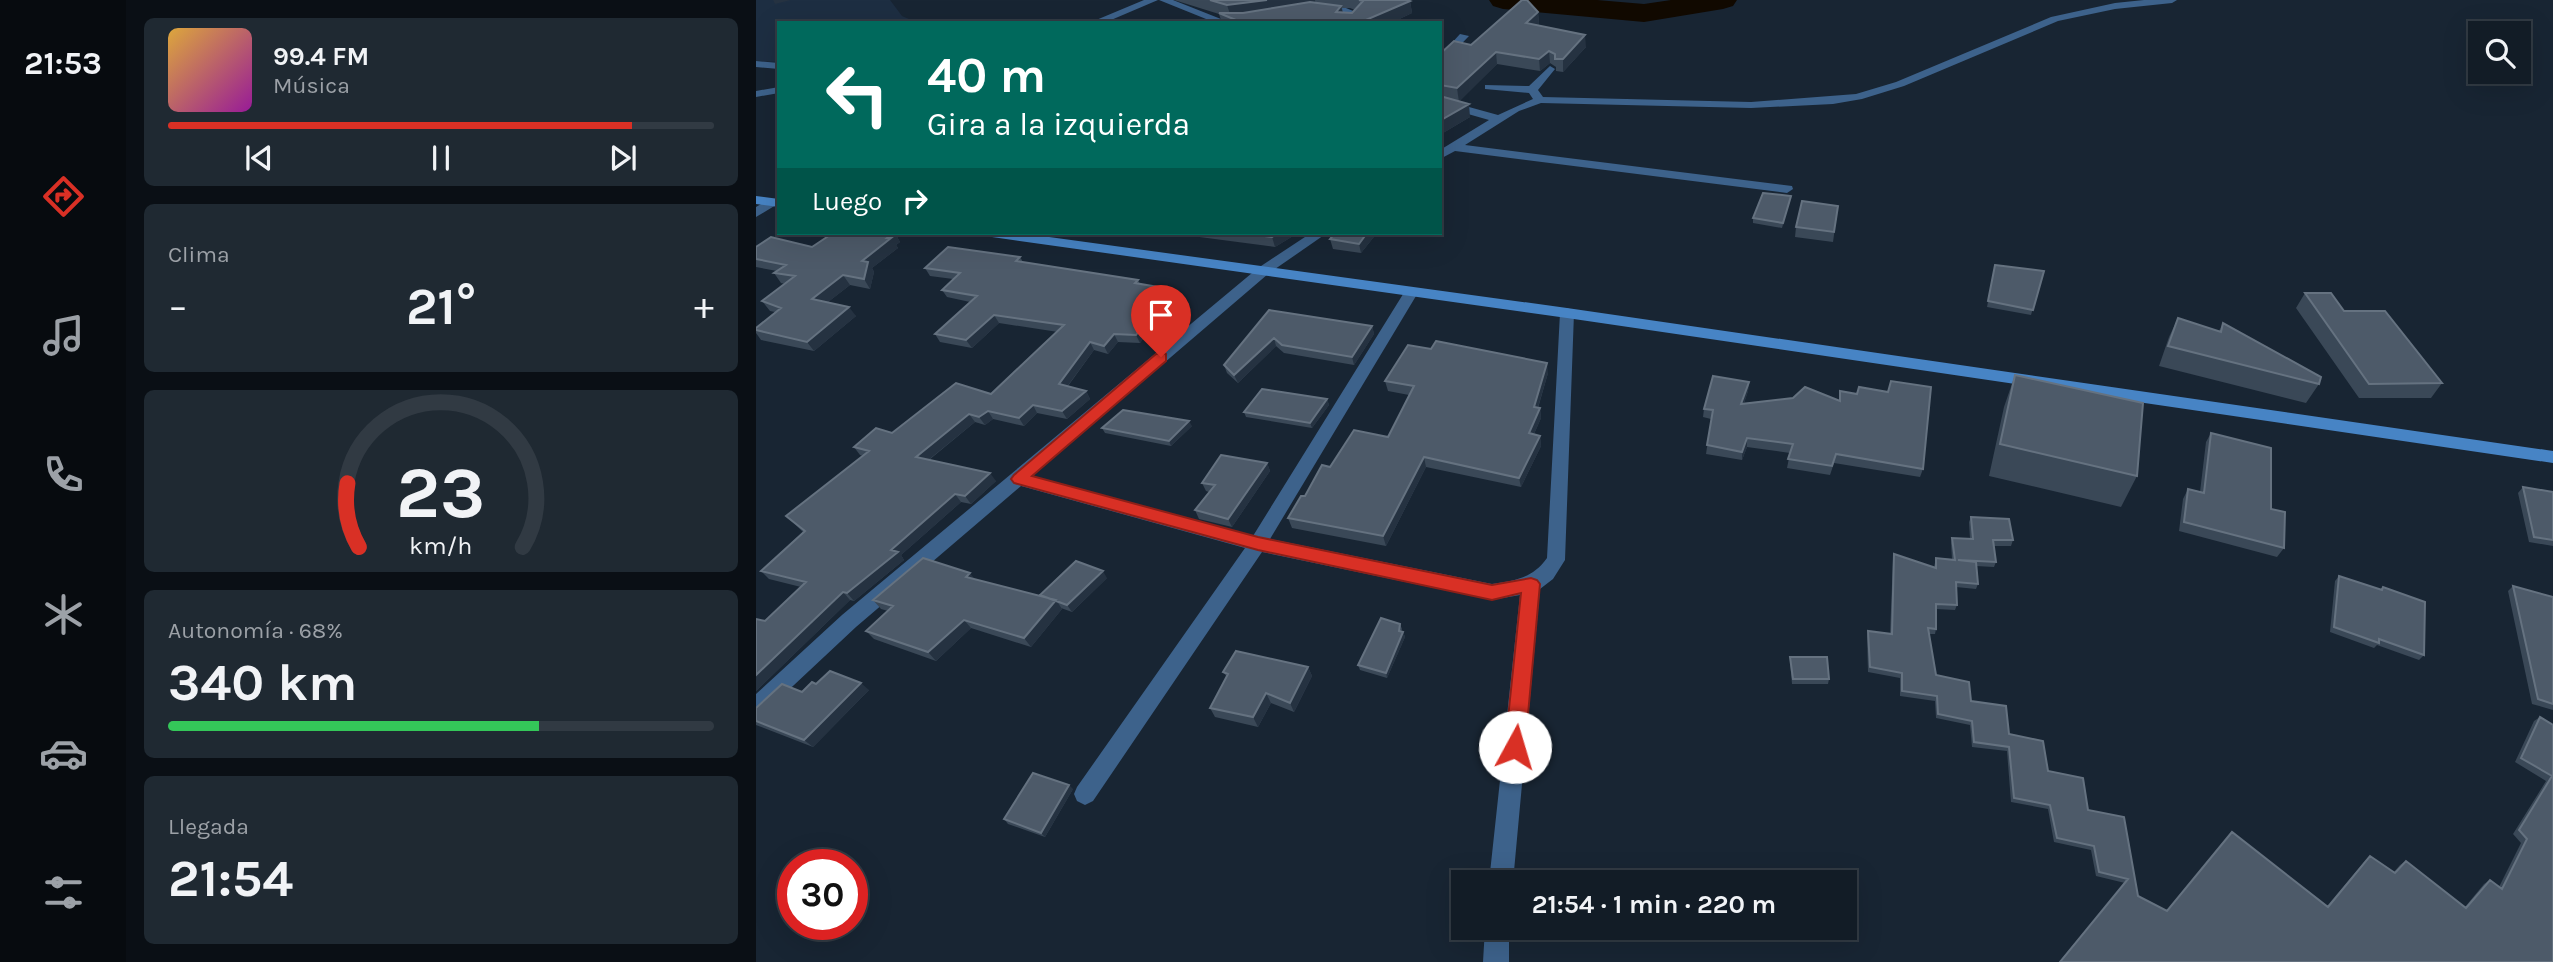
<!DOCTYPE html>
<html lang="es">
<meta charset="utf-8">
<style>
body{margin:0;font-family:Karla,sans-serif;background:#1f2932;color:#f1f3f6;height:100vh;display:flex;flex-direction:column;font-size:26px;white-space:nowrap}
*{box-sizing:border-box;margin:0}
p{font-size:23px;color:#9ca1a7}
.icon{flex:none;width:38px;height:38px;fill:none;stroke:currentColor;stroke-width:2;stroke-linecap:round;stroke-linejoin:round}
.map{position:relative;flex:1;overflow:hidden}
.sheet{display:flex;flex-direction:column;gap:18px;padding:18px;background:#0a0f15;width:630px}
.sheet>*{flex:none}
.hud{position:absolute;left:21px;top:21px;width:665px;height:214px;border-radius:0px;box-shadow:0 7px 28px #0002,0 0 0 2px #313a43;background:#00695c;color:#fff;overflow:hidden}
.tools{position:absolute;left:1712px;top:21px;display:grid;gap:14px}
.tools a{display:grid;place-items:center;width:63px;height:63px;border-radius:0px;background:#121c26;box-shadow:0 7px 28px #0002,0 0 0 2px #313a43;font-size:35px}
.speed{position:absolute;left:21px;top:849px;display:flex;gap:14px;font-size:35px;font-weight:700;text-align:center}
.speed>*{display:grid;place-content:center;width:91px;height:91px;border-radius:50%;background:#121c26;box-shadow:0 7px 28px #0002,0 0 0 2px #313a43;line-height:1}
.speed .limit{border:10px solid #d22;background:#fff;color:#111}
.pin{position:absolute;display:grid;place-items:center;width:60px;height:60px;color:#fff;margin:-72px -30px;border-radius:50% 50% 50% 0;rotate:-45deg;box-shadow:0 0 7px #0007}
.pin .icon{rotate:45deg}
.me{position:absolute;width:77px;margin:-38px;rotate:6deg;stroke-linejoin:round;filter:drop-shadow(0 0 5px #0008)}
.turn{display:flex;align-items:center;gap:24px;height:147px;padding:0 35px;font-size:32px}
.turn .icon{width:91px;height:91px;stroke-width:2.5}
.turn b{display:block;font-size:49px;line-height:60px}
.then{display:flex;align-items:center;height:66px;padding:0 35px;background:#0003;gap:14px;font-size:26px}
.big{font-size:52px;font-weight:700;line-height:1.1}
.sheet .widget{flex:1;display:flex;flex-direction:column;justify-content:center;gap:10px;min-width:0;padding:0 24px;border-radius:10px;background:#1f2932}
.sheet .dial{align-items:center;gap:0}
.dial svg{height:182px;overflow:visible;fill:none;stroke:#313a43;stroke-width:7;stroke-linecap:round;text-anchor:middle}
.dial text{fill:#f1f3f6;stroke:none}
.song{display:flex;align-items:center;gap:21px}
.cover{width:84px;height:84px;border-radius:10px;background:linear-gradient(135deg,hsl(40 70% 55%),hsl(300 70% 35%))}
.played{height:7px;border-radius:4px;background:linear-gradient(90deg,#d93025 85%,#313a43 85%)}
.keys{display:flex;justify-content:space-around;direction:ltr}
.heat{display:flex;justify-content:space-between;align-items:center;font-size:38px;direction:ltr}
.charge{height:10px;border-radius:5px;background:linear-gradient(90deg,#34c759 68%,#313a43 0)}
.trip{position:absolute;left:695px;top:870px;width:406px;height:70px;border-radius:0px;background:#121c26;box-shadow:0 7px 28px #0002,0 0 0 2px #313a43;font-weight:700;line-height:70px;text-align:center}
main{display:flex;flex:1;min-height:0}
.tab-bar{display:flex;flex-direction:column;width:126px;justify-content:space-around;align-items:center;background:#070b0f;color:#9ca1a7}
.tab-bar .icon{width:49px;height:49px}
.tab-bar .selected{color:#d93025}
.tab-bar b{font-size:32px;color:#f1f3f6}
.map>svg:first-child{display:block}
.built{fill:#1d2e42}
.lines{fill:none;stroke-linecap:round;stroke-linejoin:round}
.river{fill:#110900;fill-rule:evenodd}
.street{fill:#3d628b;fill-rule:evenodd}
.secondary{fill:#4784c5;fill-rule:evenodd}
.wall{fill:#3a4857;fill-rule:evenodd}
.shaded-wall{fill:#253241}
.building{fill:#4d5a69;stroke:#657280;stroke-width:2}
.route{fill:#d93025;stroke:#8d1f18;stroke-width:2}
</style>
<main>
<nav class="tab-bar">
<b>21:53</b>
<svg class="icon selected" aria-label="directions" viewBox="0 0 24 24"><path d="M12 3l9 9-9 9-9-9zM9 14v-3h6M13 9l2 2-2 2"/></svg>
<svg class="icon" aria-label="music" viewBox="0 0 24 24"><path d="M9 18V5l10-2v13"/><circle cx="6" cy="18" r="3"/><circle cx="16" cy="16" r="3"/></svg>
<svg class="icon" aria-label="phone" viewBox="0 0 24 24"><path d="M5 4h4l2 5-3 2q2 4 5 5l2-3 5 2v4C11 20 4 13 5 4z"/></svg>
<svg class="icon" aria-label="climate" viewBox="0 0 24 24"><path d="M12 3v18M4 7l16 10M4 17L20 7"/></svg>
<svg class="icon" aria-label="car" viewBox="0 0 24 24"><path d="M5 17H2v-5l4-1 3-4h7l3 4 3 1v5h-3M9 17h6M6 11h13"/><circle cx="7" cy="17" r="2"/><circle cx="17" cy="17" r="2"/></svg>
<svg class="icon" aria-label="filters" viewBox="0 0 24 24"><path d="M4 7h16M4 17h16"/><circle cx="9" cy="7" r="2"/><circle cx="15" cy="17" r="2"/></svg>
</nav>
<section class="sheet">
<div class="widget">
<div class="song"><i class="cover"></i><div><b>99.4 FM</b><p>Música</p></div></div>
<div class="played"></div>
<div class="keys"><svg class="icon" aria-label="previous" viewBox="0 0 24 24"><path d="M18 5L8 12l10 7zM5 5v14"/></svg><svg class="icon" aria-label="pause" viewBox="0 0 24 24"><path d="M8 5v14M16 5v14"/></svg><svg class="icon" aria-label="next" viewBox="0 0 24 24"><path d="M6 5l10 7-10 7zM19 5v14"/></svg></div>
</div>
<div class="widget"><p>Clima</p>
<div class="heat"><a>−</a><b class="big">21°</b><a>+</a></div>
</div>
<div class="widget dial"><svg viewBox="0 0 100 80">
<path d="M14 69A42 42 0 1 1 86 69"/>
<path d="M14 69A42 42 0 0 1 9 41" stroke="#d93025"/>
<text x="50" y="56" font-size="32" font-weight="700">23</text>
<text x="50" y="72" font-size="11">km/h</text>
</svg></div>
<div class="widget"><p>Autonomía · 68%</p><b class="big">340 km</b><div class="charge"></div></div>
<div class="widget"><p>Llegada</p><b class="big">21:54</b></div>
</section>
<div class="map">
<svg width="1797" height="962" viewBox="0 0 1797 962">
<rect width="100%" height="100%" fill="#182533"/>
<path class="built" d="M 0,0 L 134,0 L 146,16 L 162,23 L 23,23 L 23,62 L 0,61 Z"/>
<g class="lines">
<path class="river" d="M 733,0 L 841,0 L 888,4 L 915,0 L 981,0 L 977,6 L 967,9 L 888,22 L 747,9 L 737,6 Z"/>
<path class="street" d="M 388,0 L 402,0 L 348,23 L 333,23 Z
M 403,0 L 417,0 L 475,23 L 460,23 Z
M 1388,0 L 1421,0 L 1416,3 L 1359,9 L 1302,21 L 1148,86 L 1106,99 L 1077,104 L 995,108 L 785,103 L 763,111 L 709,145 L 1036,186 L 1037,189 L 1031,193 L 699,151 L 684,159 L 684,150 L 733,120 L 684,106 L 684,99 L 742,115 L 777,99 L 773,93 L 729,89 L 729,85 L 773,86 L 794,66 L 799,69 L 782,90 L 787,97 L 995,102 L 1100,94 L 1140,82 L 1295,17 L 1359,3 Z
M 562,6 L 585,6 L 607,15 L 599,23 L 585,23 L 596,16 L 584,12 L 558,11 L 558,7 Z
M 704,34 L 713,36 L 684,66 L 684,56 Z
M 0,61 L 23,63 L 23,69 L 0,67 Z
M 23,87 L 23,93 L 0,97 L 0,91 Z
M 15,198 L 22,202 L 20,205 L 0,217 L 0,207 Z
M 555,233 L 571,233 L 512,274 L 276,476 L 497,536 L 649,291 L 656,287 L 663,291 L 514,539 L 736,584 C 759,580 776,579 791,558 L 804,313 L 811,308 L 816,310 L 818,313 L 809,560 L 797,579 L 784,589 L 757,882 L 733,882 L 764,595 L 736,600 L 506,552 L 337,801 L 329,805 L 321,801 L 318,794 L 321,787 L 489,548 L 265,486 L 100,627 L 7,714 L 0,716 L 0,694 L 86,615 L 502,268 Z
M 729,928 L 753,928 L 753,962 L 727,962 Z"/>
<path class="secondary" d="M 0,196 L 23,199 L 23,207 L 0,204 Z
M 229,233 L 264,233 L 811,308 L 1797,451 L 1797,463 L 811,318 L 236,237 Z"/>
</g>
<path class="wall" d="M 418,0 L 651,0 L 654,1 L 656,13 L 635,23 L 466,23 L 463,14 ZM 586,8 L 594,8 L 599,10 L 596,13 L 587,13 Z
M 782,12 L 783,24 L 782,25 L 830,47 L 807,72 L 800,71 L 800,67 L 794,63 L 784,71 L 741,64 L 703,101 L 714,117 L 687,133 L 684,133 L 684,54 L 715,45 Z
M 1035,196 L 1026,228 L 997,223 L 997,218 Z
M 1082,206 L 1077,242 L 1039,237 L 1040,227 Z
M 77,233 L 139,233 L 144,242 L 140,245 L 142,248 L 116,268 L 118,272 L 114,289 L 94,285 L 72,302 L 100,316 L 58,351 L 5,340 L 0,333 L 0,328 L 19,312 L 14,311 L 6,301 L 29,284 L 25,283 L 18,273 L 21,271 L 0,267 L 0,247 L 56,247 Z
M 413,233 L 542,233 L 519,247 Z
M 621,233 L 605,253 L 577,249 L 574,239 Z
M 264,257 L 267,262 L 382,280 L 384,284 L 414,289 L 418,297 L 384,343 L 362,342 L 352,354 L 338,350 L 312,386 L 330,391 L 334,399 L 311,419 L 281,413 L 268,426 L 237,419 L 229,425 L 219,422 L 173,460 L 240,481 L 215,504 L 205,502 L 145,555 L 148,560 L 98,601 L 94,600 L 0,691 L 0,619 L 9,621 L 45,587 L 13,579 L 5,571 L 47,532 L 30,516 L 107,456 L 104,455 L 98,447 L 235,394 L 302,332 L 243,323 L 216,348 L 184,342 L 179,334 L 214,302 L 191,297 L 186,290 L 197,279 L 174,276 L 169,268 Z
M 1239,265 L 1288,271 L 1275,315 L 1231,307 Z
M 1549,293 L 1588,311 L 1686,383 L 1675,398 L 1603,398 L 1540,308 Z
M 513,310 L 616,326 L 618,334 L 598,365 L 528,353 L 520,346 L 482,383 L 471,373 L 468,365 Z
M 1422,318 L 1463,331 L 1467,323 L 1563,384 L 1550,403 L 1403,366 L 1413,337 Z
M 792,373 L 782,408 L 784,408 L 785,418 L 778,434 L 784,436 L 785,446 L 765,487 L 670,467 L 630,546 L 536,528 L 532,518 L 574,467 L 632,437 L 653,395 L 632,391 L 629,381 Z
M 1259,375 L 1381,476 L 1365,507 L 1233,476 L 1248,407 Z
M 993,382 L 992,391 L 988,403 L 1083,401 L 1084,391 L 1167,469 L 1164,477 L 1078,463 L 1074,475 L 1031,468 L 1034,453 L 991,447 L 986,460 L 950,454 L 955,419 L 947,417 L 948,409 Z
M 571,399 L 573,405 L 556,428 L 490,417 L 488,412 Z
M 436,426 L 415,446 L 349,433 L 346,428 Z
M 1455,433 L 1515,509 L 1528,548 L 1521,557 L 1423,531 L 1427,499 L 1432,489 L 1444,492 L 1450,442 Z
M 511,463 L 514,471 L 476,527 L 443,519 L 439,510 L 453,492 L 450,491 L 446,483 Z
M 1767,487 L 1797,492 L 1797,546 L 1773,542 L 1762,493 Z
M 1215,517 L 1257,540 L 1255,546 L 1238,546 L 1240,562 L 1238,567 L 1220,566 L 1222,584 L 1220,589 L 1200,587 L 1201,605 L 1199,610 L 1180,609 L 1180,629 L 1179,634 L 1172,634 L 1180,675 L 1215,701 L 1253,734 L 1332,810 L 1382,896 L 1411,911 L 1571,906 L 1609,861 L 1614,856 L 1638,872 L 1644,865 L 1650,861 L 1709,907 L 1728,884 L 1734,880 L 1743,887 L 1765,843 L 1757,834 L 1790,781 L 1759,762 L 1778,721 L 1784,717 L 1797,725 L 1797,962 L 1303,962 L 1369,883 L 1340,876 L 1335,850 L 1298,842 L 1292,809 L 1255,802 L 1251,751 L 1216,747 L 1214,725 L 1180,718 L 1179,701 L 1144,696 L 1144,678 L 1112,672 L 1111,636 L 1112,631 L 1134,634 L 1137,559 L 1138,554 L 1178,567 L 1180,558 L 1196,559 L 1195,543 L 1196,538 L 1214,539 L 1213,522 Z
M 1583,576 L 1624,589 L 1627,587 L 1668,655 L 1663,660 L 1621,645 L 1618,648 L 1574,632 L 1579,581 Z
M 351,578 L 316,612 L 305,608 L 306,609 L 275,647 L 215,628 L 180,661 L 118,639 L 110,631 L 132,611 L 125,609 L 117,600 L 220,580 L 285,597 Z
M 1757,586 L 1797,597 L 1797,710 L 1776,704 L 1752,591 Z
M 644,624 L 646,629 L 645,632 L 647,632 L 649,637 L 631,678 L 604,670 L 602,665 Z
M 1034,657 L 1073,679 L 1072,684 L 1036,684 L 1034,662 Z
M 552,667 L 556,676 L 538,712 L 515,703 L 502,727 L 459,717 L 454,708 L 471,677 L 467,672 Z
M 60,684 L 113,690 L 57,747 L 0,725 L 0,708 L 46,692 Z
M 317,789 L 289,837 L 252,824 L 248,819 Z"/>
<path class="shaded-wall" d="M 17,0 L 35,0 L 19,4 Z
M 511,0 L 559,0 L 560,6 L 475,17 L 471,5 Z
M 654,1 L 656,13 L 635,23 L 613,23 L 612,19 Z
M 585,6 L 588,18 L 580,12 Z
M 782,12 L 783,24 L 772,36 L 770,23 Z
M 829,35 L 830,47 L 807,72 L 807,59 Z
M 793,51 L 794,63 L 784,71 L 783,59 Z
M 740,52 L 741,64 L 703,102 L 701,88 Z
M 713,104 L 714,117 L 687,133 L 685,120 Z
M 137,233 L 139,233 L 144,242 L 140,245 L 142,248 L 116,268 L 118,272 L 114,289 L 108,279 L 106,261 Z
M 522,233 L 542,233 L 519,247 L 516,237 Z
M 611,233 L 621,233 L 605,253 L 603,244 Z
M 87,275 L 94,285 L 63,309 L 56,299 Z
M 414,289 L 418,297 L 384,343 L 380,335 Z
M 93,307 L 100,316 L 58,351 L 51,342 Z
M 238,315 L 243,323 L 216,348 L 210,340 Z
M 616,326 L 618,334 L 598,365 L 596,357 Z
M 358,334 L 362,342 L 352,354 L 348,346 Z
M 518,338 L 520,346 L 482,383 L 478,375 Z
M 334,342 L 338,350 L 307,392 L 303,384 Z
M 791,363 L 792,373 L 779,417 L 778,407 Z
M 993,382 L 992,391 L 985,412 L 985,404 Z
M 330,391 L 334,399 L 311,419 L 306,411 Z
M 571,399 L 573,405 L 556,428 L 554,423 Z
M 277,405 L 281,413 L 268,426 L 263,418 Z
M 784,408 L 785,418 L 774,443 L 773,433 Z
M 232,411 L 237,419 L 229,425 L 223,417 Z
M 213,414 L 219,422 L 166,465 L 160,457 Z
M 433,421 L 436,426 L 415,446 L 413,441 Z
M 784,436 L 785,446 L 765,487 L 763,478 Z
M 991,438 L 991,447 L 986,460 L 986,452 Z
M 668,457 L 670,467 L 630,546 L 627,536 Z
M 511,463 L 514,471 L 476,527 L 472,519 Z
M 234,473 L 240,481 L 215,504 L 209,496 Z
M 199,494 L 205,502 L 145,555 L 148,560 L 98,601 L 91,593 L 135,550 Z
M 347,571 L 351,578 L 316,612 L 311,605 Z
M 214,573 L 221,582 L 210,577 Z
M 87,592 L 94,600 L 0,691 L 0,675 Z
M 300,600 L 306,609 L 275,647 L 268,638 Z
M 208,620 L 215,628 L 180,661 L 172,652 Z
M 647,632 L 649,637 L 631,678 L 630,673 Z
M 552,667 L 556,676 L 538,712 L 534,703 Z
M 105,683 L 113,690 L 57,747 L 48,740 Z
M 510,693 L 515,703 L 502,727 L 497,717 Z
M 313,785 L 317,789 L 289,837 L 285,833 Z"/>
<path class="building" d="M 454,0 L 511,0 L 471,5 Z
M 603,0 L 651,0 L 654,1 L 612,19 L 626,23 L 487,23 L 463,13 L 487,13 L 554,2 L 585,6 L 580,12 L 596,13 L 607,1 Z
M 766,0 L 771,0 L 782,12 L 770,23 L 829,35 L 807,59 L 799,59 L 799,54 L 793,51 L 783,59 L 740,52 L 701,88 L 684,85 L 684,54 L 698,41 L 715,45 Z
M 684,96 L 713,104 L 685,120 Z
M 1007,193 L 1035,196 L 1027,223 L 997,218 Z
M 1046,201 L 1082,206 L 1078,232 L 1040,227 Z
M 77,233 L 137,233 L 131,238 L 135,238 L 106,261 L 112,262 L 108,279 L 87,275 L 56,299 L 93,307 L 51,342 L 0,330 L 0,328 L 25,308 L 6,301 L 39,276 L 18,273 L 30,265 L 0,259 L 0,247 L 15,237 L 56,247 Z
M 486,233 L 522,233 L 516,237 Z
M 579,233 L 611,233 L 603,244 L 574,239 Z
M 192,247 L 264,257 L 260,261 L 382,280 L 379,283 L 414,289 L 380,335 L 358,334 L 348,346 L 334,342 L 303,384 L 330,391 L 306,411 L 277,405 L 263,418 L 232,411 L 223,417 L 213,414 L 160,457 L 234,473 L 209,496 L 199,494 L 135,550 L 142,552 L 91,593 L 87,592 L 0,675 L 0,619 L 9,621 L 50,582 L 5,571 L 49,531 L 30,516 L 113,451 L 98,447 L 120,428 L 136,433 L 200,383 L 235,394 L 308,325 L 238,315 L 210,340 L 179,334 L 221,296 L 186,290 L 204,273 L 169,268 Z
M 1239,265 L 1288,271 L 1277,310 L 1232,301 Z
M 1549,293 L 1575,293 L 1588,311 L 1629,311 L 1686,383 L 1613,384 Z
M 513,310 L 616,326 L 596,357 L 526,345 L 518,338 L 478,375 L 468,365 Z
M 1422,318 L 1465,332 L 1467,323 L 1565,377 L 1563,384 L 1412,346 Z
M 680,341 L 791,363 L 778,407 L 784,408 L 773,433 L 784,436 L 763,478 L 668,457 L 627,536 L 532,518 L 545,496 L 549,496 L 566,465 L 574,467 L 598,430 L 632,437 L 658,386 L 629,381 L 652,345 L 675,349 Z
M 1259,375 L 1387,403 L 1381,476 L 1244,444 Z
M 957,376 L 993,382 L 985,404 L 1037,398 L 1049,387 L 1084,401 L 1084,391 L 1101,394 L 1103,387 L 1132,392 L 1135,381 L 1175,387 L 1167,469 L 1080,454 L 1076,466 L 1032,459 L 1037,444 L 991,438 L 986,452 L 951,445 L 957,410 L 948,409 Z
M 506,389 L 571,399 L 554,423 L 488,412 Z
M 367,410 L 433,421 L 413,441 L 346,428 Z
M 1455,433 L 1515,448 L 1515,509 L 1529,512 L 1528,548 L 1428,522 L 1432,489 L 1448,493 Z
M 465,455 L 511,463 L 472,519 L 439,510 L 459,485 L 446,483 Z
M 1767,487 L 1797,492 L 1797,540 L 1778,537 Z
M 1215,517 L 1253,519 L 1257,540 L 1237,540 L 1240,562 L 1202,560 L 1220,562 L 1222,584 L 1200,582 L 1201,605 L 1180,604 L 1180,629 L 1172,628 L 1180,675 L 1213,682 L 1215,701 L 1250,706 L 1253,734 L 1287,741 L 1292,771 L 1327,778 L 1332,810 L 1368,817 L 1382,896 L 1411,911 L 1476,832 L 1572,907 L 1614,856 L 1639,873 L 1650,861 L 1710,908 L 1734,880 L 1746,889 L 1771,839 L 1763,830 L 1796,776 L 1765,758 L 1784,717 L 1797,725 L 1797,962 L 1304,962 L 1372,879 L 1343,872 L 1338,846 L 1301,838 L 1294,805 L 1258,798 L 1253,747 L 1218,742 L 1216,721 L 1182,714 L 1181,696 L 1146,691 L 1146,673 L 1114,667 L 1112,631 L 1136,634 L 1138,554 L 1180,568 L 1180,558 L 1199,560 L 1196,538 L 1217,539 Z
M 167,558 L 214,573 L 210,577 L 300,600 L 268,638 L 208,620 L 172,652 L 110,631 L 137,606 L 117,600 Z
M 320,561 L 347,571 L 311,605 L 284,595 Z
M 1583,576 L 1626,590 L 1627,587 L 1669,602 L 1668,655 L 1623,639 L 1623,643 L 1578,627 Z
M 1757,586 L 1797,597 L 1797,704 L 1782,699 Z
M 625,618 L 644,624 L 643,631 L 647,632 L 630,673 L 602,665 Z
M 480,651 L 552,667 L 534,703 L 510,693 L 497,717 L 454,708 L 472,674 L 467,672 Z
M 1034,657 L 1071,657 L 1073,679 L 1037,679 Z
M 74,671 L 105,683 L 48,740 L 0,721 L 0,708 L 26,684 L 46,692 L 56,682 L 60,684 Z
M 277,773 L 313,785 L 285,833 L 248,819 Z"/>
<path class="route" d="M 405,353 L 410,354 L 410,361 L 276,476 L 502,537 L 736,585 L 775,578 L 781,580 L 784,584 L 769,747 L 766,753 L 759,756 L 752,753 L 749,747 L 765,593 L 736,600 L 502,550 L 258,483 L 255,479 L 258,475 L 400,354 Z"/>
</svg>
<div class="tools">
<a><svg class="icon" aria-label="search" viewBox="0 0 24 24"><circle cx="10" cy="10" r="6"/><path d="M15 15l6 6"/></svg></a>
</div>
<div class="speed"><div class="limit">30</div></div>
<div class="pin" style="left:405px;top:357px;background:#d93025"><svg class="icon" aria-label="arrive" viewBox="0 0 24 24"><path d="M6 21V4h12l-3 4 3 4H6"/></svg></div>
<svg class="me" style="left:759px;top:747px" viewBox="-20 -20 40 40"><circle r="19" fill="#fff"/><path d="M0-13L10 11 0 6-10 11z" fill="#d93025"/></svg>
<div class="trip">21:54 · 1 min · 220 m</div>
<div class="hud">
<div class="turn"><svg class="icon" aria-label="left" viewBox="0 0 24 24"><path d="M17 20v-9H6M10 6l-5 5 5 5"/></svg><div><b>40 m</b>Gira a la izquierda</div></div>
<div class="then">Luego<svg class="icon" aria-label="right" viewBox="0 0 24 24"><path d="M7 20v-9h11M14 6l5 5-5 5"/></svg></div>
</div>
</div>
</main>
